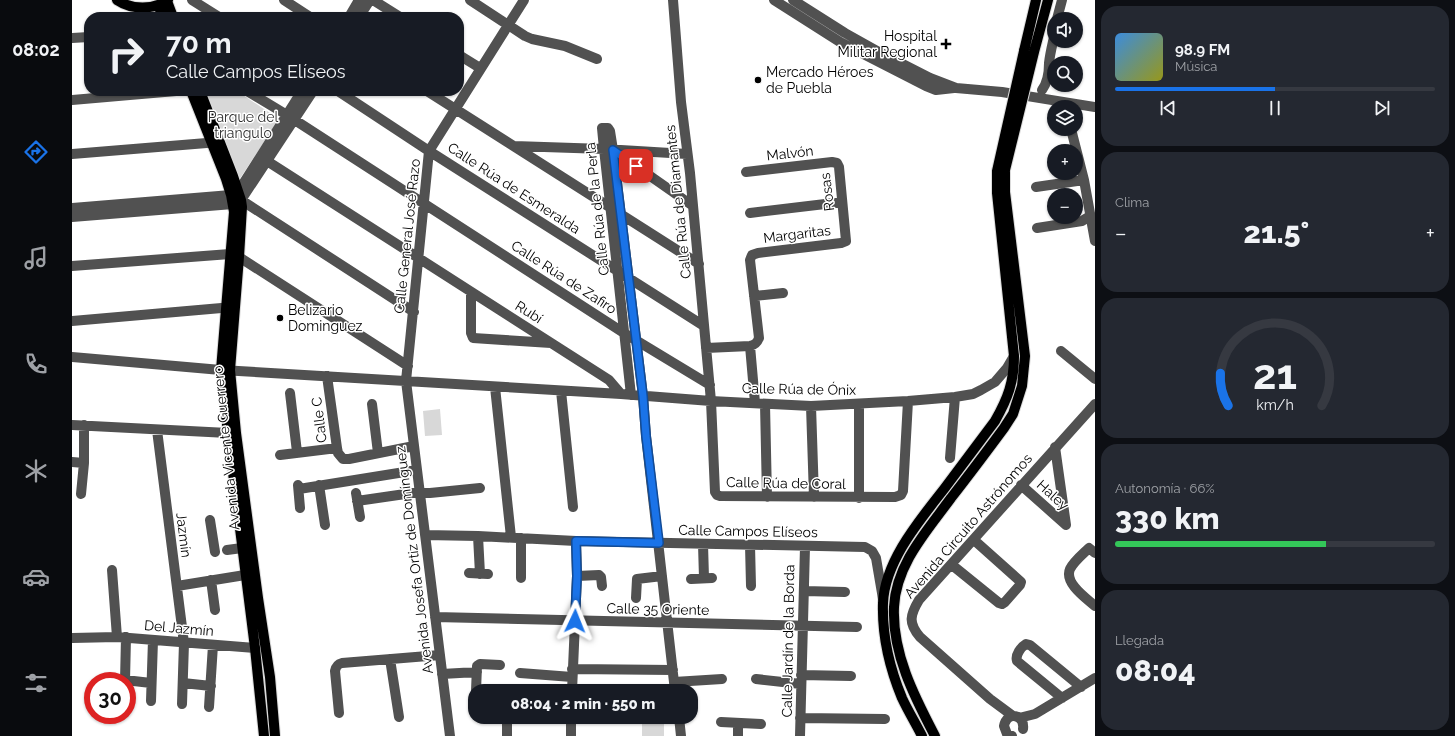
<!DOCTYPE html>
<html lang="es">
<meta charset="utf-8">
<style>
body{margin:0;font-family:Raleway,sans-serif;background:#242831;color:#f1f3f6;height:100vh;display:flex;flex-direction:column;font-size:15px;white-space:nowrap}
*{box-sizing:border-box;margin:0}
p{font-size:13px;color:#9ea1a6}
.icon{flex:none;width:22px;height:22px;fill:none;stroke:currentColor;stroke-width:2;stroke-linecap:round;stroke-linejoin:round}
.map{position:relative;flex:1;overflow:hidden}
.sheet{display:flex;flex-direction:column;gap:6px;padding:6px;background:#0d0f14;width:360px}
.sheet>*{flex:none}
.banner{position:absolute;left:12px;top:12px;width:380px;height:84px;border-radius:16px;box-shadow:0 1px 3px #0004;background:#171b24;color:#f1f3f6;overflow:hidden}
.tools{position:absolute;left:975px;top:12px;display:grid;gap:8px}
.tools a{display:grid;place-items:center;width:36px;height:36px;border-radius:50%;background:#171b24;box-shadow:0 1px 3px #0004;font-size:20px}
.speed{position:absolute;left:12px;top:672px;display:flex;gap:8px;font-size:20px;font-weight:700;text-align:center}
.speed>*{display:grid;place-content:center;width:52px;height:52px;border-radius:50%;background:#171b24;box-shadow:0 1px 3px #0004;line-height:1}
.speed .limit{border:6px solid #d22;background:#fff;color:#111}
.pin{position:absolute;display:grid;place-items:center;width:34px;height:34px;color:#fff;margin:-17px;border-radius:8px;box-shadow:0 2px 6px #0006}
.me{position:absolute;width:44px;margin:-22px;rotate:2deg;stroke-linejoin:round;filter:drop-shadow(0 0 3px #0008)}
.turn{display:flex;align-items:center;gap:14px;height:84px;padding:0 16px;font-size:18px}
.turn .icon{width:52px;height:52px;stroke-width:2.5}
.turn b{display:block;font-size:28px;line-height:34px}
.big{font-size:30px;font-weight:800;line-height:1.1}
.sheet .tile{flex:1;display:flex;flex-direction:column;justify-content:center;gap:6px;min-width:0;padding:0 14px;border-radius:16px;background:#242831}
.sheet .dial{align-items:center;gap:0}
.dial svg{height:104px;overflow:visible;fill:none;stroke:#363941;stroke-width:7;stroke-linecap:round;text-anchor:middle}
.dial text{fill:#f1f3f6;stroke:none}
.song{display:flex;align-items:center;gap:12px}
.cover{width:48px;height:48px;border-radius:6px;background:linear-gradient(135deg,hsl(210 70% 55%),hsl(60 70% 35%))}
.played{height:4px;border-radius:2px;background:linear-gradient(90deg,#1a73e8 50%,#363941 50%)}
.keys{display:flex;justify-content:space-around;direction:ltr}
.heat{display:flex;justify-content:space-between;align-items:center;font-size:22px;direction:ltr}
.charge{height:6px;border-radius:3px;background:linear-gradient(90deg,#34c759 66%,#363941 0)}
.trip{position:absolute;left:396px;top:684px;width:230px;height:40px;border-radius:16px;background:#171b24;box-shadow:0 1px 3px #0004;font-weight:800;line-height:40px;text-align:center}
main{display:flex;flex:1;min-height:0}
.dock{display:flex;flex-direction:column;width:72px;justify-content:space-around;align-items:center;background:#090b0e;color:#9ea1a6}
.dock .icon{width:28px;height:28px}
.dock .selected{color:#1a73e8}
.dock b{font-size:18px;color:#f1f3f6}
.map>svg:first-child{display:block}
.green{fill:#d8d8d8}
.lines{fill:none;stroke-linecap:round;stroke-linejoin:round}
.major-casing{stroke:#dbdbdb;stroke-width:12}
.minor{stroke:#515151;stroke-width:10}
.major{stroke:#000;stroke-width:10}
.major-bridge-casing{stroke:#dbdbdb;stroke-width:12;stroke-linecap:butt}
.major-bridge{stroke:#000;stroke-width:10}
.route-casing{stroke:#114b97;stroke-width:10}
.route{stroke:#1a73e8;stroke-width:7}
.poi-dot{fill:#000;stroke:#fff;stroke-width:1.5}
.labels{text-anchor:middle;stroke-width:3;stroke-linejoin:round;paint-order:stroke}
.poi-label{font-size:14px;fill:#000;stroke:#fff;text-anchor:start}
.park-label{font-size:14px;fill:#2f2f2f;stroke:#fff}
.street-label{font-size:14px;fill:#000;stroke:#fff}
</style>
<main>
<nav class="dock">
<b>08:02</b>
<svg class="icon selected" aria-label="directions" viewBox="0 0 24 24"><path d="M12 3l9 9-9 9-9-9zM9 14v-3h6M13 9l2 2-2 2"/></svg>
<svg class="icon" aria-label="music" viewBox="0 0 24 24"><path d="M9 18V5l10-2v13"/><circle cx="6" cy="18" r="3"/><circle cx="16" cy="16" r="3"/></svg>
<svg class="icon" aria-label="phone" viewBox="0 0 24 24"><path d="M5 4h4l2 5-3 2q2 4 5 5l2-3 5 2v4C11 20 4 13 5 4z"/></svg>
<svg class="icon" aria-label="climate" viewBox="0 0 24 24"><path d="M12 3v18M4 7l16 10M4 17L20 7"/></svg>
<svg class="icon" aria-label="car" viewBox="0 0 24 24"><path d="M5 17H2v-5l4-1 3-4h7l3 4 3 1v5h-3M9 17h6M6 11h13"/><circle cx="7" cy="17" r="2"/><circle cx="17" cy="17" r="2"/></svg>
<svg class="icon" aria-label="filters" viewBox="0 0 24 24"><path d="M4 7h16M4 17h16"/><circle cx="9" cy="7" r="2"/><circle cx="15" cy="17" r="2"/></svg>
</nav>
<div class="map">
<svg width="1023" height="736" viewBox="0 0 1023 736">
<rect width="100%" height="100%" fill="#fff"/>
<path class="green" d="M 131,91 L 165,91 L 207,119 L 167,180 Z
M 368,409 L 370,435 L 353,436 L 351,411 Z
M 570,717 L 592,717 L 592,736 L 570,736 Z"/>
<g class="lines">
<g class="major-casing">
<path id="major" d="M 45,0 C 60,10 81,10 96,0
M 95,1 L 101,17
M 86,5 L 91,17
M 952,51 L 964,0
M 962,52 L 976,0
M 119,91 L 154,179 L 159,195 L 162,212 L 149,370 L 156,433 L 183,648 L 192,736
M 128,91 L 161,176 L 169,200 L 170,207 L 167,257 L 158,370 L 164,433 L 186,598 L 198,677 L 203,736
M 850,736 C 844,724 836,711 830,698 C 818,669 810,635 811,603 C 813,561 847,521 872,489 C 889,466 906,444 923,421 C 936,398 942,382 942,356 L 925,193 L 925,171
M 863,736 C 842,696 820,653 822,607 C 824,564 855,531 879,498 C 897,475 915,451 932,428 L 941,414 L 950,386 L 953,356 L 933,192 L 933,170"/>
</g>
<path class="minor" d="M 120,0 L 147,17
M 212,0 L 238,17
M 301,0 L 328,17
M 398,0 L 453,36 L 460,39 L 493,46 L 525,59
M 601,0 L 609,102 L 618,173 L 639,401 L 643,492 L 645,495 L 648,496 L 823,497 L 829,495 L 831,491 L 836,401
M 702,0 L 768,42 L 854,86 L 864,90 L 882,88
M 721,0 L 773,33 L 807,52 L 858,78 L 884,88 L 930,92 L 1023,107
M 277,17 L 287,0
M 287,17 L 298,0
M 985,19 L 990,0
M 0,38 L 17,37
M 387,55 L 408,68
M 970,90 C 976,82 977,73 977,63 C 978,54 980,46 982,37
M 175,91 L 215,115 L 552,333 L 638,385
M 266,91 L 357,151 L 632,326
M 355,91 L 627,264
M 0,100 L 104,91
M 999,129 L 1012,180 L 1023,241
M 442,146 L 532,149 L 615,154
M 541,150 L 621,206
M 0,154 L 147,142
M 195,161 L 537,380 L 549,394
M 964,187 L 1012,180
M 169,200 L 342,312
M 0,208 L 159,195 L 166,192 L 230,91
M 678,213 L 770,202
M 0,217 L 161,204 L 169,200 L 241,91
M 965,228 L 1010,221 L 1018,216
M 0,266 L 158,254 L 167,257 L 336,366
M 399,293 L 399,333 L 401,338 L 479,343
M 682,296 L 711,293
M 0,321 L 161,307
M 678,346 L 683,403
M 634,348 L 678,346 C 683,345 685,343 687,338 L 678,260 L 680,255 L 686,253 L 769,243 L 774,241 L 767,167 L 765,163 L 760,162 L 674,172
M 989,351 L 1023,379
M 0,357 L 149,370 L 549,394 L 639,401 L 739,406 L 836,401 L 883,397 L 901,394 L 909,390 L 923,382 L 935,368 L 942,356
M 255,376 L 265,448 L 266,453 L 271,459 L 277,459 L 342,446
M 423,387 L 439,537
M 489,391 L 501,507
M 218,393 L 225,452
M 559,395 L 532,149 L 530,128 L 536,128 L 538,131 L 541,150 L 571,396 L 574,436 L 603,691
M 300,404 L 306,453
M 693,404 L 695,497
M 739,406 L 742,497
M 0,425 L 156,433
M 85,430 L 112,643 L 110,704
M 983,447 L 994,525
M 208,455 L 265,448
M 878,458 L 883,397
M 0,462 L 12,463
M 226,485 L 228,508
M 247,485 L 253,525
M 949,485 L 994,525
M 227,489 L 345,470
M 284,493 L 288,517
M 9,494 L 12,463 L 12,425
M 787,498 L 787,404
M 285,501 L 340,493 L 358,493 L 408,488
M 138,520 L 143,552
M 353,535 L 406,536 L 504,541 L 793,547 L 800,551 L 804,558 L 811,599
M 406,536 L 408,574
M 449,538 L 449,578
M 631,544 L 632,578
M 678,545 L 679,586
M 155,550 L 170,548
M 1023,553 L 1017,548 C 1011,554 1002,561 998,569 C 992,583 1014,598 1023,606
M 880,565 L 927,603 L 930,604 L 933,602 L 948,585 L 949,582 L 902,540
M 40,570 L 45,637
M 397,573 L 416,574
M 505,576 L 527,575 L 529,577 L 530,586
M 619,579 L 640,578
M 139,580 L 143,610
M 105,586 L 173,575
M 732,591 L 773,592
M 564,598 L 565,579 L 590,576
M 363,617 L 785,627
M 0,638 L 45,637 L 183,648
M 318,659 L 327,717
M 500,669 L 601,670
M 448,673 L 500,677
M 370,674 L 405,672
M 729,675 L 779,676
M 684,679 L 729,684
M 53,680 L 79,683
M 53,681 L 54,637
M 602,682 L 650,679
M 111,683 L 139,686
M 404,691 L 405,666 L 408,664 L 428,665
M 500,691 L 505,576 L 504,541
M 990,698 L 945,661 C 943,655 949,647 954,644 L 958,645 L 1009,687
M 79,701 L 81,640
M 137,707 L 141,645
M 267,713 L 263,671 C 264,666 266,664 270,663 L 368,655
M 941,716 L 918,699 L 848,637 C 836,623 838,615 847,600 L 1023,404
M 435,717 L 435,736
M 607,717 L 609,736
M 728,718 L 813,719
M 947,718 L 963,714 L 1023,678
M 649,722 L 689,724
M 666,723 L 666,736
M 378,736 L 334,381 L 357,151 L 452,0
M 499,736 L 499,717
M 728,736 L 733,547
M 940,736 L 935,734 L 932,726 C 935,711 953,714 951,729"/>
<use href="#major" class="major"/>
<g class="major-bridge-casing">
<path id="major-bridge" d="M 933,170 L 962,52
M 925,171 L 952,51"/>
</g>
<use href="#major-bridge" class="major-bridge"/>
</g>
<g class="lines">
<g class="route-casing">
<path id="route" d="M 503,621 L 505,576 L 504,541 L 587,543 L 574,436 L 571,396 L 541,150 L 564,166"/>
</g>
<use href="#route" class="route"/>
</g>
<g class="poi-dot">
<path d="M872 38h4v4h4v4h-4v4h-4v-4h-4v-4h4z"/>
<circle cx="686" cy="80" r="4"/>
<circle cx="208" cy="318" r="4"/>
</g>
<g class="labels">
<g class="poi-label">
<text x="865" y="41" text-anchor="end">Hospital<tspan x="865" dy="16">Militar Regional</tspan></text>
<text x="694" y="77">Mercado Héroes<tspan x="694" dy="16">de Puebla</tspan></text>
<text x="216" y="315">Belizario<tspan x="216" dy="16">Dominguez</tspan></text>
</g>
<g class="park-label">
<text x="171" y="122">Parque del<tspan x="171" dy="16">triangulo</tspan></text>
</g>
<g class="street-label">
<text transform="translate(718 153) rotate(-6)" y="5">Malvón</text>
<text transform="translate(442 188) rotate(33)" y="5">Calle Rúa de Esmeralda</text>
<text transform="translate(755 192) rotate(-97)" y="5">Rosas</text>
<text transform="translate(606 202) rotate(-96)" y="5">Calle Rúa de Diamantes</text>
<text transform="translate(525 209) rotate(-96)" y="5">Calle Rúa de la Perla</text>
<text transform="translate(725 234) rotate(-7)" y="5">Margaritas</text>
<text transform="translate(335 236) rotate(-84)" y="5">Calle General José Razo</text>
<text transform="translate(492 277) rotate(33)" y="5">Calle Rúa de Zafiro</text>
<text transform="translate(457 312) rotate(32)" y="5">Rubí</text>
<text transform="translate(727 389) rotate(1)" y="5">Calle Rúa de Ónix</text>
<text transform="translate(247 420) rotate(-97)" y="5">Calle C</text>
<text transform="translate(154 448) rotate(-96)" y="5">Avenida Vicente Guerrero</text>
<text transform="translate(714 483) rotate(1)" y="5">Calle Rúa de Coral</text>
<text transform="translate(981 495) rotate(42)" y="5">Haley</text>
<text transform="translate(896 526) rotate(-49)" y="5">Avenida Circuito Astrónomos</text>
<text transform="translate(676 531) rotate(1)" y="5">Calle Campos Elíseos</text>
<text transform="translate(112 535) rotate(83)" y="5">Jazmín</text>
<text transform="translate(342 560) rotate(-97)" y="5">Avenida Josefa Ortiz de Domínguez</text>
<text transform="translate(586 609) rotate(1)" y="5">Calle 35 Oriente</text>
<text transform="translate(107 628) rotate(5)" y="5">Del Jazmín</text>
<text transform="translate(716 641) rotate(-89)" y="5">Calle Jardín de la Borda</text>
</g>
</g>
</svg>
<div class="tools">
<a><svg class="icon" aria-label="sound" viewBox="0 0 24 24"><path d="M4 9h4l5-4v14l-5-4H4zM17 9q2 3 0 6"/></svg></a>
<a><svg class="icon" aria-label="search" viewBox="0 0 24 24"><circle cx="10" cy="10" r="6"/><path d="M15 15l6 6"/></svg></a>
<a><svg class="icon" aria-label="layers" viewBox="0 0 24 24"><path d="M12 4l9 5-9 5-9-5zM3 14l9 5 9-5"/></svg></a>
<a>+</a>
<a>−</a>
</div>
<div class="speed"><div class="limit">30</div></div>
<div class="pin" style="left:564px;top:166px;background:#d93025"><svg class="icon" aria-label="arrive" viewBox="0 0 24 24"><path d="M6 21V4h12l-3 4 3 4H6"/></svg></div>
<svg class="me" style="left:503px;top:621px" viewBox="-20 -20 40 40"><path d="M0-17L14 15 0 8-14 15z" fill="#1a73e8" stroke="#fff" stroke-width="4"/></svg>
<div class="trip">08:04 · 2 min · 550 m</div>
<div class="banner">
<div class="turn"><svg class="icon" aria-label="right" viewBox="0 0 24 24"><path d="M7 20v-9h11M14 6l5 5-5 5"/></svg><div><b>70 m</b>Calle Campos Elíseos</div></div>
</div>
</div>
<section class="sheet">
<div class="tile">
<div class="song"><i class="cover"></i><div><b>98.9 FM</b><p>Música</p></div></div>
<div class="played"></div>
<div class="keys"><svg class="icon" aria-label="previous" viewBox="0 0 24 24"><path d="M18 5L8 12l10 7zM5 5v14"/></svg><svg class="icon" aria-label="pause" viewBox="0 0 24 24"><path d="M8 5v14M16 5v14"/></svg><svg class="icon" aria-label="next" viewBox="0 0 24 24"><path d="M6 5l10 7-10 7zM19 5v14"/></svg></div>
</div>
<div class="tile"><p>Clima</p>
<div class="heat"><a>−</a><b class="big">21.5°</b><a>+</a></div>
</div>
<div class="tile dial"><svg viewBox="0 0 100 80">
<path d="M14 69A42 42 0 1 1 86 69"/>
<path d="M14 69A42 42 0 0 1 8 44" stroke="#1a73e8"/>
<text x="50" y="56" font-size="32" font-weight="700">21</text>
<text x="50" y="72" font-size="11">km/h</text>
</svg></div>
<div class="tile"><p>Autonomía · 66%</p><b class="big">330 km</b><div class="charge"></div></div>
<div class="tile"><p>Llegada</p><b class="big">08:04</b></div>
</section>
</main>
